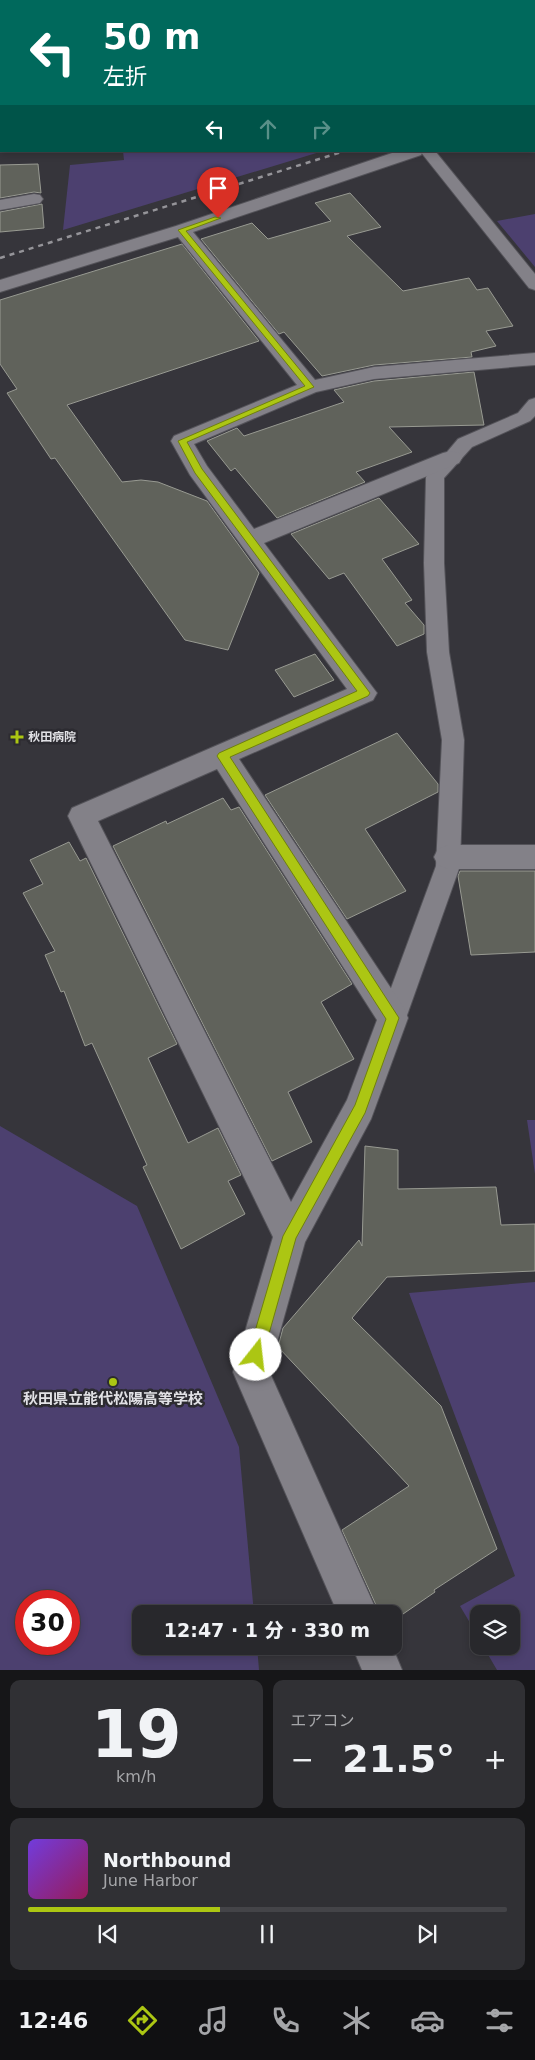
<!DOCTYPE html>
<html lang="ja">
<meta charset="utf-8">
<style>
body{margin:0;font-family:"DejaVu Sans","Noto Sans JP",sans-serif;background:#303034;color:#f1f3f6;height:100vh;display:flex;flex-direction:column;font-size:19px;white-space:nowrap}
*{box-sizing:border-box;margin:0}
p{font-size:16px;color:#a5a6a9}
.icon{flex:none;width:28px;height:28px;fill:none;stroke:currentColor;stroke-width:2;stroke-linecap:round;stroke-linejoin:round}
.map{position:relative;height:1670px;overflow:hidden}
.sheet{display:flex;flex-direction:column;gap:10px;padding:10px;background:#161618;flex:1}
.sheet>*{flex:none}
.top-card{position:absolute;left:0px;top:0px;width:535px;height:152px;box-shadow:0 2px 8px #0003,0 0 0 1px #444448;background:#00695c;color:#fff;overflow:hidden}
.fabs{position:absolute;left:470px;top:1605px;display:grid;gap:10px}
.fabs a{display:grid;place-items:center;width:50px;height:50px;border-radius:10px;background:#28282c;box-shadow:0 2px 8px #0003,0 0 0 1px #444448;font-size:25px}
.speed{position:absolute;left:15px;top:1590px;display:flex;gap:10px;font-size:25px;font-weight:700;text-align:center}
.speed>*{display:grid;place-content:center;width:65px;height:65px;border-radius:50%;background:#28282c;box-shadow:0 2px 8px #0003,0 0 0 1px #444448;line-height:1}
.speed .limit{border:8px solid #d22;background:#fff;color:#111}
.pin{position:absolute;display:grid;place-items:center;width:42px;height:42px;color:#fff;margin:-51px -21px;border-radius:50% 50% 50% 0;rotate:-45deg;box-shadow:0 0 5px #0007}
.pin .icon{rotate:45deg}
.me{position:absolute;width:55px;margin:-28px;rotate:16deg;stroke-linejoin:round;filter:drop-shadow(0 0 4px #0008)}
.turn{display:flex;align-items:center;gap:18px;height:105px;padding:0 20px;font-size:22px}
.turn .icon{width:65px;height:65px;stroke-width:2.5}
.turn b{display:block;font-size:35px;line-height:42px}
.lanes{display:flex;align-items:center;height:48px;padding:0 20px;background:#0003;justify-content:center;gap:25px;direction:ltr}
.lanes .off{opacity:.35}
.big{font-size:38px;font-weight:800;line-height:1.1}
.sheet .card{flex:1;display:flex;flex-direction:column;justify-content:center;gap:8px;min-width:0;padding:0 18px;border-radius:10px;background:#303034}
.sheet .dial{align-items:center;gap:0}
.dial b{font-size:65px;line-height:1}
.song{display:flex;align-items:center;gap:15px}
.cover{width:60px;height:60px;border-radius:8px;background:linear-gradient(135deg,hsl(260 70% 55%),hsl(330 70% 35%))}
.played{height:5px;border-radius:2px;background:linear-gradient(90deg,#acc613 40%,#444448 40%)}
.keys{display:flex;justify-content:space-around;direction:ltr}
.heat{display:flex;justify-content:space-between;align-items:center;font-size:28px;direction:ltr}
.sheet .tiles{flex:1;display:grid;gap:10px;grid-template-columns:1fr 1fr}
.card:last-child{grid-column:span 2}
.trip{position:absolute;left:132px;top:1605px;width:270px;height:50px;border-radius:10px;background:#28282c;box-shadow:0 2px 8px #0003,0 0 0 1px #444448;font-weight:800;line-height:50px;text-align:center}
.tabs{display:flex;height:80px;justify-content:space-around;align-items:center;background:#101012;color:#a5a6a9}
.tabs .icon{width:35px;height:35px}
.tabs .on{color:#acc613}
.tabs b{font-size:22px;color:#f1f3f6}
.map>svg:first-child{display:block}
.green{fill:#4c406f;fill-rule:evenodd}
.building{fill:#60625b;stroke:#989a92}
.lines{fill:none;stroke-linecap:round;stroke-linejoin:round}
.lane-casing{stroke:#545359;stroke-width:2}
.street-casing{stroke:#545359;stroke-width:2}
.secondary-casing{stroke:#545359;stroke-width:2}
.lane{fill:#838188;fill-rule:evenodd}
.street{fill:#838188;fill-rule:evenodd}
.secondary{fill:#838188;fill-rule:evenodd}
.rail{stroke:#959499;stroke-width:2.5;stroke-dasharray:5 5;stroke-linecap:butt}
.route{fill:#acc613;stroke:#70810c}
.poi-dot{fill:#acc613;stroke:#2c2b31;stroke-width:2}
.labels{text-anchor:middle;stroke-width:5;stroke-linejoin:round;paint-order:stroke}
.poi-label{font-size:12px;font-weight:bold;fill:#e1e1e5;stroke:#2c2b31;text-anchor:start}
.near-poi-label{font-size:15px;font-weight:bold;fill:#e1e1e5;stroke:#2c2b31}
</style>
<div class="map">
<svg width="535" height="1670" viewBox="0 0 535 1670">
<rect width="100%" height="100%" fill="#36353b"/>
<path class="green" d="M 123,151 L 323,151 L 63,230 L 70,165 L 124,160 Z
M 535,214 L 535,267 L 497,221 Z
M 527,1120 L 535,1120 L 535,1174 Z
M 0,1126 L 137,1206 L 239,1447 L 254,1614 L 141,1614 L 141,1646 L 257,1646 L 259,1670 L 0,1670 ZM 26,1601 L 69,1601 L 69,1644 L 26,1644 Z
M 535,1282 L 535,1670 L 497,1670 L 483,1646 L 511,1646 L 511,1614 L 479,1614 L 479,1638 L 460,1606 L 515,1576 L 409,1293 Z"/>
<path class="building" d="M 38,164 L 41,193 L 34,192 L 0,198 L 0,165 Z
M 350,193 L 381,227 L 347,236 L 403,291 L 469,278 L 477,290 L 488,288 L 513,326 L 486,331 L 496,346 L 471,352 L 472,357 L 374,365 L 322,376 L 284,332 L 279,334 L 201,239 L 252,223 L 268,239 L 331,221 L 315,203 Z
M 42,204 L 44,228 L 0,232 L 0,212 Z
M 182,244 L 259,341 L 67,405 L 122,482 L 141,480 L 158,482 L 207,501 L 259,573 L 228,650 L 185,640 L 55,458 L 51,459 L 7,393 L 17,389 L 0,364 L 0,300 Z
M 474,372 L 484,425 L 389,427 L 412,452 L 356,472 L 365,482 L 277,518 L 235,468 L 231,471 L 207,441 L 237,428 L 244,436 L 344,402 L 334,390 L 374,381 Z
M 379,498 L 419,544 L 382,559 L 412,600 L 405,603 L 424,625 L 424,634 L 397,646 L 344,573 L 329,579 L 291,534 Z
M 315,654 L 334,680 L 294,697 L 275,670 Z
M 397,733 L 438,784 L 438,792 L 365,829 L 406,891 L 347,919 L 265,795 Z
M 223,798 L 231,810 L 239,807 L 352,984 L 321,1002 L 354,1059 L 288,1092 L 312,1142 L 272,1161 L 113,846 L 166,821 L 167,824 Z
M 69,842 L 80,861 L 86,858 L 177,1044 L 148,1058 L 188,1143 L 218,1128 L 241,1175 L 228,1181 L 245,1214 L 181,1249 L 143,1167 L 147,1165 L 92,1043 L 85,1046 L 64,991 L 61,992 L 45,955 L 55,951 L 23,893 L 43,884 L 30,860 Z
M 460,871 L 535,871 L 535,952 L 471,955 L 458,876 Z
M 365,1146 L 398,1150 L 398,1189 L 496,1187 L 501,1225 L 535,1224 L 535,1271 L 387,1277 L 352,1318 L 441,1406 L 497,1549 L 434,1590 L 435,1592 L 403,1614 L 380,1614 L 342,1530 L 409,1486 L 278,1347 L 283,1328 L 359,1240 L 362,1246 Z"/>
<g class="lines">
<g class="lane-casing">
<path id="lane" d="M 420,151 L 435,151 L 535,274 L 535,290 L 529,288 Z
M 535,398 L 535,416 L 530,421 L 472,447 L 444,478 L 444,563 L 449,652 L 464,740 L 460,866 L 406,1018 L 402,1027 L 393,1030 L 384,1027 L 380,1018 L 436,866 L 442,740 L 427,652 L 424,563 L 426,477 L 458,439 L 518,413 L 529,400 Z"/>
</g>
<g class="street-casing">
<path id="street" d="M 109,0 L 123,0 L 123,1 L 109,1 Z
M 534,110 L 535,110 L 535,120 L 534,120 Z
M 398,151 L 423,151 L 421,155 L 193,232 L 315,380 L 374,367 L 535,353 L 535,365 L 374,379 L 316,392 L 194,444 L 207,466 L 254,529 L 443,453 L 451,451 L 459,453 L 462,458 L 459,463 L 264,543 L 377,693 L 373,700 L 239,759 L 404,1008 L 408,1018 L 371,1119 L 305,1242 L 269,1371 L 378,1614 L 338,1614 L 233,1372 L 273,1237 L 68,816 L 72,808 L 347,689 L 190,475 L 171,441 L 174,436 L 297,385 L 178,237 L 0,292 L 0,280 L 176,226 ZM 217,769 L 377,1020 L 347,1100 L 291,1202 L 98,821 Z
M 34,194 L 40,195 L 43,199 L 40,203 L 0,210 L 0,200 Z
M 448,845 L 535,845 L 535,869 L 448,869 L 438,865 L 434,857 L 438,849 Z
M 352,1646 L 392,1646 L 402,1670 L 362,1670 Z"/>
</g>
<g class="secondary-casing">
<path id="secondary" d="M 0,82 L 1,82 L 1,92 L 0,92 Z"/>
</g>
<use href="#lane" class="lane"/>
<use href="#street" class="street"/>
<use href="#secondary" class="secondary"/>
<path class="rail" d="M 0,258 L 345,151"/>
</g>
<path class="route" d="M 215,217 L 221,218 L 186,231 L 314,387 L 187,442 L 202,469 L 370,693 L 368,696 L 230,757 L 399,1018 L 365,1113 L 296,1238 L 263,1355 L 261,1360 L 256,1362 L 251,1360 L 248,1355 L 283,1236 L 355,1105 L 386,1019 L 217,756 L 219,753 L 357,691 L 195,473 L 178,441 L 305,386 L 178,230 Z"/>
<g class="poi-dot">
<path d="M14.5 729.5h5v5h5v5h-5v5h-5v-5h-5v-5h5z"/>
<circle cx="113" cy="1382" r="5"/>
</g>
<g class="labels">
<g class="poi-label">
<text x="28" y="741">秋田病院</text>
</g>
<g class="near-poi-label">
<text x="113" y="1404">秋田県立能代松陽高等学校</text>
</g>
</g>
</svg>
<div class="fabs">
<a><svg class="icon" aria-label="layers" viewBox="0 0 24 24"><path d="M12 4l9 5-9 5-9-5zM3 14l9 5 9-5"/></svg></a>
</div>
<div class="speed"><div class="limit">30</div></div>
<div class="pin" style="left:218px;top:218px;background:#d93025"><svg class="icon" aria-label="arrive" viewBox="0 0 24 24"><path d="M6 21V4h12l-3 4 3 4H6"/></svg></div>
<svg class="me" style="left:256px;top:1355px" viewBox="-20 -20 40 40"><circle r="19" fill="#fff"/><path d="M0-13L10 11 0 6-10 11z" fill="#acc613"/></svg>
<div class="trip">12:47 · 1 分 · 330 m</div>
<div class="top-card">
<div class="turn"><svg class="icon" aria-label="left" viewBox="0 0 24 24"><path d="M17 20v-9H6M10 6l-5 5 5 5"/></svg><div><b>50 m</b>左折</div></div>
<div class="lanes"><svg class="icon" aria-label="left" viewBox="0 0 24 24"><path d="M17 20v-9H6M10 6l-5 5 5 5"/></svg><svg class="icon off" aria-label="ahead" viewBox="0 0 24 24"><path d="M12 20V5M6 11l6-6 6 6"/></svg><svg class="icon off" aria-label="right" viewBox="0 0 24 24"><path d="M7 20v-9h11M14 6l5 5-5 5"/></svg></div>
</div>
</div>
<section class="sheet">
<div class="tiles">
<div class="card dial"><b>19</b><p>km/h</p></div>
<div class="card"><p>エアコン</p>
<div class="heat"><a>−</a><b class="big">21.5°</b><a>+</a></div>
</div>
<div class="card">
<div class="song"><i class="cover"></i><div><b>Northbound</b><p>June Harbor</p></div></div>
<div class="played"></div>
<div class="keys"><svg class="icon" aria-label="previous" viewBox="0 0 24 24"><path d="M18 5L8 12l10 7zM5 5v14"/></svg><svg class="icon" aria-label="pause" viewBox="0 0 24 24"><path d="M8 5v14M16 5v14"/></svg><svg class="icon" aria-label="next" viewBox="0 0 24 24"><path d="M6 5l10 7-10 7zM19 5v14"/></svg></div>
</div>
</div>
</section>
<nav class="tabs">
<b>12:46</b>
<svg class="icon on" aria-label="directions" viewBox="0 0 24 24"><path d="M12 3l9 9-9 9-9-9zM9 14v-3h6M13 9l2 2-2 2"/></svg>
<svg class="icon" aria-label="music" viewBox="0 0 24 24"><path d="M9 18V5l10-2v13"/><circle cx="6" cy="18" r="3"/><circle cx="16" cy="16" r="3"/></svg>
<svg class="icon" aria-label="phone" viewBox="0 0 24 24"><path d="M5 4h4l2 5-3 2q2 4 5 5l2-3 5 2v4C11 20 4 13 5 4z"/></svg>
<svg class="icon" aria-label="climate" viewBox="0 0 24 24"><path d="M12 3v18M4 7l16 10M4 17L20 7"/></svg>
<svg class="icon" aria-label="car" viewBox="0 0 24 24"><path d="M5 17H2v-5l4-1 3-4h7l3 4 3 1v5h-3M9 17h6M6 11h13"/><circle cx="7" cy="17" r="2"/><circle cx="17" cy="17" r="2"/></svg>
<svg class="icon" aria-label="filters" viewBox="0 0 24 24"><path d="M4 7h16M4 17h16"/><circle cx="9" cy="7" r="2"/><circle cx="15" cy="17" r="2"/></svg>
</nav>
